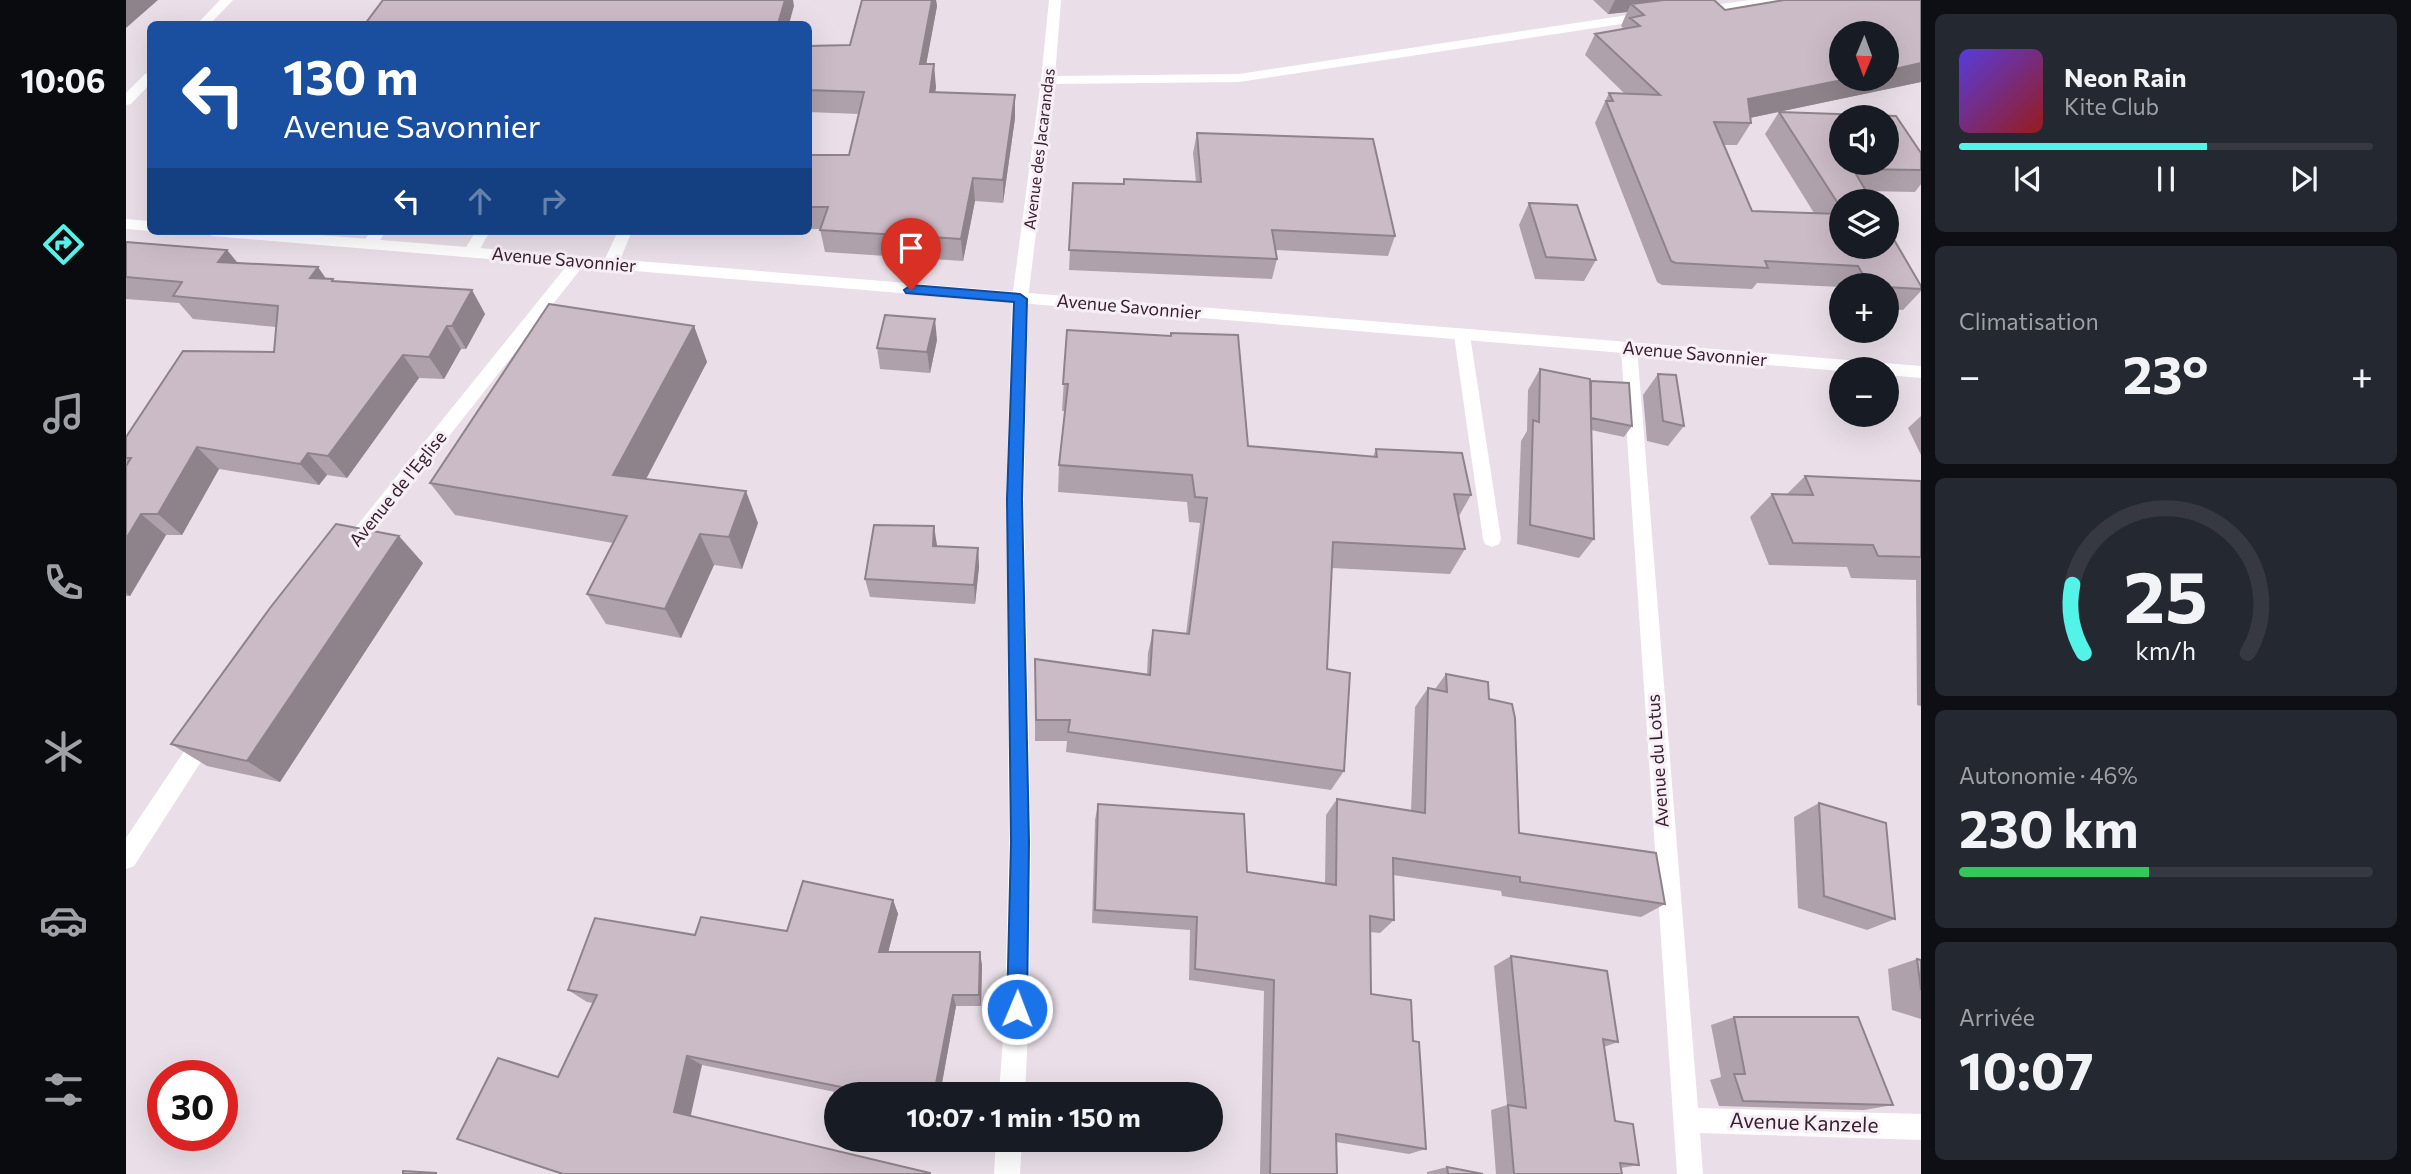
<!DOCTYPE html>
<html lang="fr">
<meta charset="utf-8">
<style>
body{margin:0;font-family:Commissioner,sans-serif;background:#242831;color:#f1f3f6;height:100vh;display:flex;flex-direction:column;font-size:26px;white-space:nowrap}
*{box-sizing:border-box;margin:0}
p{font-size:23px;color:#9ea1a6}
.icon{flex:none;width:38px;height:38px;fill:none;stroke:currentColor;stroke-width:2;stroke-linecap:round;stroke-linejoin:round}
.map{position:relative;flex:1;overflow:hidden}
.details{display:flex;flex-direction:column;gap:14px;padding:14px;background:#0d0f14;width:490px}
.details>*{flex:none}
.top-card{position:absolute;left:21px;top:21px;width:665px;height:214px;border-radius:10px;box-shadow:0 7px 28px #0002;background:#1a4fa0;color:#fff;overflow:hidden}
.needle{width:46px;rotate:181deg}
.tools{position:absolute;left:1703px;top:21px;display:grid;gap:14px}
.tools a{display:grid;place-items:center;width:70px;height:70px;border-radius:50%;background:#171b24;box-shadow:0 7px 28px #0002;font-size:35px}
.speed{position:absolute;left:21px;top:1060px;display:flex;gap:14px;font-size:35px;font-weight:700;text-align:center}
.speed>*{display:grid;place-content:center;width:91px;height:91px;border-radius:50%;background:#171b24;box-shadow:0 7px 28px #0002;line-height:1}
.speed .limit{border:10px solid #d22;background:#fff;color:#111}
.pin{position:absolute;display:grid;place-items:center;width:60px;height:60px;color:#fff;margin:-72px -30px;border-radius:50% 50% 50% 0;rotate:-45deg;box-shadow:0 0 7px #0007}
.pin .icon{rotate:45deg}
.me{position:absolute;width:77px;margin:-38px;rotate:1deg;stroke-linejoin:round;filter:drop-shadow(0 0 5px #0008)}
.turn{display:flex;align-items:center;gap:24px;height:147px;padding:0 21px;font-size:32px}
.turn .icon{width:91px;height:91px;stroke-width:2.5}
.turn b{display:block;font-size:49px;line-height:60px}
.lanes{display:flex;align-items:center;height:66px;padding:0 21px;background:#0003;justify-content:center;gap:35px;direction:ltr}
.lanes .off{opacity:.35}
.big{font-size:52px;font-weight:700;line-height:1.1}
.details .tile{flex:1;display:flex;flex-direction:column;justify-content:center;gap:10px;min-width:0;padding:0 24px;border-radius:10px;background:#242831}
.details .dial{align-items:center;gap:0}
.dial svg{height:182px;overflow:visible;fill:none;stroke:#363941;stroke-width:7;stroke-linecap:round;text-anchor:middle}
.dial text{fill:#f1f3f6;stroke:none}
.song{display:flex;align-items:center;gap:21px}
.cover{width:84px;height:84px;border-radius:10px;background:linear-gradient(135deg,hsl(250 70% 55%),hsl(0 70% 35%))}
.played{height:7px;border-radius:4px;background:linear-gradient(90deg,#54f3e7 60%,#363941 60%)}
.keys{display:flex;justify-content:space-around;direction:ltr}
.heat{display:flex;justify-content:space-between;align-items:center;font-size:38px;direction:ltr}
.charge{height:10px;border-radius:5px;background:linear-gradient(90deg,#34c759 46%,#363941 0)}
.trip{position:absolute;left:698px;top:1082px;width:399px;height:70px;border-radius:35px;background:#171b24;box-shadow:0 7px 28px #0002;font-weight:700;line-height:70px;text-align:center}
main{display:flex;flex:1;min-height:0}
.tab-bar{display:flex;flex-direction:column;width:126px;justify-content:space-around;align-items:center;background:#090b0e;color:#9ea1a6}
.tab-bar .icon{width:49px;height:49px}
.tab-bar .current{color:#54f3e7}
.tab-bar b{font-size:32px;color:#f1f3f6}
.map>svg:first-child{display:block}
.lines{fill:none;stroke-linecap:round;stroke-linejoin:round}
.service{fill:#fff;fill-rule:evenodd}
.minor{fill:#fff;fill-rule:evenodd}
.tertiary{fill:#fff;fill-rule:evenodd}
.wall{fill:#afa1ab}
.shaded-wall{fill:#8e838b}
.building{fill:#cbbbc7;stroke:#8e838b;stroke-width:2;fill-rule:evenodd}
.route{fill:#1a73e8;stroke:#114b97;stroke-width:2}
.labels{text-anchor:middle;stroke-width:6;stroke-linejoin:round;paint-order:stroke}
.far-street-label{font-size:16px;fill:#3a2030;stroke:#f7eff6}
.street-label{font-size:18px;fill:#3a2030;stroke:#f7eff6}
.near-street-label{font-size:21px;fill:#3a2030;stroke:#f7eff6}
</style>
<main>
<nav class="tab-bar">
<b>10:06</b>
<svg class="icon current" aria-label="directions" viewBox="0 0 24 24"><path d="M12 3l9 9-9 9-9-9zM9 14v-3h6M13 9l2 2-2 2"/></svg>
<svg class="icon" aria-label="music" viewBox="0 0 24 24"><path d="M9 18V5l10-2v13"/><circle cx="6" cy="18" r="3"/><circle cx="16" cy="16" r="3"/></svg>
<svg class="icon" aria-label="phone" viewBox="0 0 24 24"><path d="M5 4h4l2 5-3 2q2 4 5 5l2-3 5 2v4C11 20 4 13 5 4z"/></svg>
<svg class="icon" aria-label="climate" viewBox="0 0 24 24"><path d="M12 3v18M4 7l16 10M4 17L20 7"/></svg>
<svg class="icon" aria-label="car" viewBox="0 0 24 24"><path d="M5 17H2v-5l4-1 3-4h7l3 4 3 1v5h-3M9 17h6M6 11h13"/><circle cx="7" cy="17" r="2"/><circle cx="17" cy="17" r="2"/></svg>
<svg class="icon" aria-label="filters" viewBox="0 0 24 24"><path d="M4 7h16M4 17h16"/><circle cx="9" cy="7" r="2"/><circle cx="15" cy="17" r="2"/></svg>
</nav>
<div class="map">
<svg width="1795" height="1174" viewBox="0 0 1795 1174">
<rect width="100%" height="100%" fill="#eadfe8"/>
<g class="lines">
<path class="service" d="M 245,231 L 260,231 L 249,248 L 244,249 L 236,244 Z
M 350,231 L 364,231 L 350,256 L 340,256 L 337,252 Z
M 492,231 L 506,231 L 492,265 L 484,270 L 476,265 Z
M 1336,329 L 1344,335 L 1375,539 L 1373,544 L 1366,547 L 1359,544 L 1357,539 L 1328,335 Z"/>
<path class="minor" d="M 94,0 L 107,0 L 84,24 L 71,24 Z
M 923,0 L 935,0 L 929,76 L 1113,74 L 1522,12 L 1528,16 L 1522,20 L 1113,82 L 928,84 L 902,299 L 898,499 L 905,842 L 903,1009 L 899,1094 L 873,1094 L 879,1009 L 883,842 L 880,499 L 886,299 L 915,80 Z
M 1624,0 L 1656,0 L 1650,4 L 1572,15 L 1566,11 L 1572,7 Z
M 24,73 L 24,84 L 5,104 L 0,105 L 0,93 L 19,74 Z
M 452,257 L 460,262 L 457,266 L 231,553 L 224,556 L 217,553 L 215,548 L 217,543 L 447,258 Z
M 1503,342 L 1511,348 L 1572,1108 L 1795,1114 L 1795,1140 L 1574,1133 L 1577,1174 L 1551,1174 L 1495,348 Z
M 80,726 L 87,729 L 91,736 L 87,743 L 8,866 L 0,869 L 0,838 L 73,729 Z
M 870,1139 L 896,1139 L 894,1174 L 868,1174 Z"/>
<path class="tertiary" d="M 0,219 L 24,221 L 24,231 L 0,229 Z
M 79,231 L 145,231 L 1795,366 L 1795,378 L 1760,375 L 1760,369 L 1715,369 L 1715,371 L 86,236 Z"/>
</g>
<path class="wall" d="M 736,0 L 810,0 L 811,6 L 800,64 L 810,87 L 809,92 L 889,95 L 889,118 L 877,203 L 849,201 L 837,261 L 699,252 L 694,229 L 682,229 L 682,155 L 723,155 L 733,114 L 682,112 L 682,46 L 724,45 Z
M 1467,0 L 1588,0 L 1599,10 L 1795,0 L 1795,82 L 1624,118 L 1625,123 L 1611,145 L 1598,145 L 1626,211 L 1688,213 L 1639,134 L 1653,112 L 1795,153 L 1795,184 L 1789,192 L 1740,191 L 1715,201 L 1715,247 L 1795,286 L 1795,291 L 1777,310 L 1760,309 L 1760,285 L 1715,285 L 1715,288 L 1714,287 L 1631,283 L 1626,289 L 1536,285 L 1531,282 L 1469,123 L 1483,93 L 1499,94 L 1459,55 L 1469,34 L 1498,29 L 1495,26 L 1501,12 L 1482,14 Z
M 1071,133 L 1269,236 L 1262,256 L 1150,250 L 1151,259 L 1146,279 L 943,270 L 947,183 L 998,184 L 1070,182 L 1067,153 Z
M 1403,203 L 1470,260 L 1458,281 L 1409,279 L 1393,225 Z
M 0,242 L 101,250 L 112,263 L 207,279 L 208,281 L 346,290 L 359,314 L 340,349 L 335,349 L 318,379 L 293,378 L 221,478 L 201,475 L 193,485 L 93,469 L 56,535 L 40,535 L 4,596 L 0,596 L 0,437 L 148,352 L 150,327 L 67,319 L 53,303 L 0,299 Z
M 568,326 L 581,362 L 520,479 L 632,523 L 616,569 L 588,565 L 555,638 L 480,624 L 461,594 L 487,543 L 329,515 L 304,483 Z
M 941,330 L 1122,446 L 1247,457 L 1250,449 L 1345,495 L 1333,516 L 1339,549 L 1324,574 L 1206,568 L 1201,669 L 1218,771 L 1205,790 L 940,752 L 941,741 L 909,741 L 909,659 L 1021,674 L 1022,653 L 1027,630 L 1060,634 L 1074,523 L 1063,522 L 1061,502 L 932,492 L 933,465 L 939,411 L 936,411 Z
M 811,340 L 804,373 L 754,369 L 751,348 Z
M 1414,369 L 1464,382 L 1506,426 L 1498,437 L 1465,430 L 1468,539 L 1453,558 L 1391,544 L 1395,441 L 1401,431 L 1402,390 Z
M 1532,374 L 1558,426 L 1542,446 L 1521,441 L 1517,395 Z
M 1795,416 L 1795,455 L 1782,428 Z
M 1679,476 L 1795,481 L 1795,706 L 1791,705 L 1790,580 L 1725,578 L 1721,567 L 1643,565 L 1624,517 L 1646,494 L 1661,494 Z
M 811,546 L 852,548 L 853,567 L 849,604 L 744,597 L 739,579 Z
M 297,563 L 154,782 L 81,766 L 45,744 Z
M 1320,674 L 1363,699 L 1393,833 L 1539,904 L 1515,917 L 1376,896 L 1375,891 L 1267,875 L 1268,920 L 1254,933 L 1244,932 L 1245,994 L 1287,1041 L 1300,1149 L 1283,1154 L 1210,1142 L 1211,1174 L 1134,1174 L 1138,991 L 1063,980 L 1064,930 L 966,923 L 969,820 L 972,804 L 1121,872 L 1199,884 L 1200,815 L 1211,799 L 1285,811 L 1289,707 L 1302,688 L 1309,689 Z
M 1693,803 L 1769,919 L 1741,930 L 1672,908 L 1668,817 Z
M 767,900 L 772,914 L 762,952 L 856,965 L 855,1006 L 830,1006 L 814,1094 L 719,1094 L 576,1065 L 437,1174 L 432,1077 L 467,1003 L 461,1002 L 442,990 L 661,931 Z
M 1385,956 L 1492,1042 L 1478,1047 L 1489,1121 L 1513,1165 L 1495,1168 L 1496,1174 L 1370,1174 L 1365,1110 L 1381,1105 L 1368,966 Z
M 1791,959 L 1795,960 L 1795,1019 L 1766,1010 L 1762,969 Z
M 1608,1017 L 1767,1105 L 1738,1110 L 1593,1106 L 1584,1080 L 1595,1077 L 1585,1025 Z
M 1321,1167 L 1357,1174 L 1301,1174 L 1301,1172 Z"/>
<path class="shaded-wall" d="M 0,0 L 32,0 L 0,28 Z
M 659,0 L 667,0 L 668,6 L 663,24 L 652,24 Z
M 806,0 L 810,0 L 811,6 L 796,87 L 794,64 Z
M 1489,0 L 1558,0 L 1505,4 L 1501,12 L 1482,14 Z
M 1795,63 L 1795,82 L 1609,121 L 1622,99 L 1721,79 L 1760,79 L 1760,71 Z
M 808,64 L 810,87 L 806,115 L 804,92 Z
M 889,95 L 889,118 L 877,203 L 877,180 Z
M 847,178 L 849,201 L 837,261 L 835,239 Z
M 101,250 L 120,274 L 92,262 Z
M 192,267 L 208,290 L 184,278 Z
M 346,290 L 359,314 L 340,349 L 326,326 Z
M 809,319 L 811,340 L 804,373 L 801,352 Z
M 321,326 L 335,349 L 318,379 L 303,357 Z
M 568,326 L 581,362 L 505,508 L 487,475 Z
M 277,355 L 293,378 L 221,478 L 202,456 Z
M 71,447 L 93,469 L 56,535 L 32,514 Z
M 182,453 L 201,475 L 193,485 L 174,464 Z
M 620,491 L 632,523 L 616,569 L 603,537 Z
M 15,514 L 40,535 L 4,596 L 0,593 L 0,539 Z
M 808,526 L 811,545 L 809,565 L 807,546 Z
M 574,534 L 588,565 L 555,638 L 539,609 Z
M 273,536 L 297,563 L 154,782 L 121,761 Z
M 852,548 L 853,567 L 849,604 L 848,585 Z
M 767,900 L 772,914 L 759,965 L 753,952 Z
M 854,952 L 856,965 L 855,1006 L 853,995 Z
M 827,995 L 830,1006 L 814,1094 L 808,1094 Z
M 561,1056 L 576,1065 L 564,1119 L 548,1112 Z"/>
<path class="building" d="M 257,0 L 659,0 L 652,24 L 239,24 Z
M 736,0 L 806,0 L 794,64 L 808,64 L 804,92 L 889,95 L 877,180 L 847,178 L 835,239 L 694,230 L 702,207 L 682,207 L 682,155 L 723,155 L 738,92 L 682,90 L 682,46 L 724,45 Z
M 1538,0 L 1588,0 L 1599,10 L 1658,0 L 1795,0 L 1795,63 L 1760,71 L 1760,33 L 1715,33 L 1715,79 L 1721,79 L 1622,99 L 1625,123 L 1588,122 L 1626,211 L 1715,214 L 1715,247 L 1760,247 L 1760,226 L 1795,286 L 1795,289 L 1760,287 L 1760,285 L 1743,285 L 1732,266 L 1639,261 L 1642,268 L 1550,263 L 1545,261 L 1480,101 L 1487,101 L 1483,93 L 1534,95 L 1469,34 L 1514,26 L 1504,18 L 1518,15 L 1505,4 Z
M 1653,112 L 1770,116 L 1795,153 L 1795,170 L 1727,169 L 1746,201 L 1715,201 L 1715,208 ZM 1715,117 L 1760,117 L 1760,163 L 1715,163 Z
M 1071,133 L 1247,139 L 1269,236 L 1146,230 L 1151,259 L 943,250 L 947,183 L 998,184 L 998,179 L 1075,182 Z
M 1403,203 L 1451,205 L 1470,260 L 1420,257 Z
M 0,242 L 101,250 L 92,262 L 192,267 L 184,278 L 207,279 L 206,281 L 346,290 L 326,326 L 321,326 L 303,357 L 277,355 L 202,456 L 182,453 L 174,464 L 71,447 L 32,514 L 15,514 L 0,539 L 0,466 L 5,458 L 0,458 L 0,437 L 57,351 L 148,352 L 152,306 L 47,296 L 56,282 L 0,277 Z
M 423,304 L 568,326 L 487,475 L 620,491 L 603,537 L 574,534 L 539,609 L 461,594 L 501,516 L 304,483 Z
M 759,315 L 809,319 L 801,352 L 751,348 Z
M 941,330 L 1045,336 L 1045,333 L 1112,335 L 1122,446 L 1251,457 L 1250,449 L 1336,453 L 1345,495 L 1328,494 L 1339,549 L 1207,542 L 1201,669 L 1224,673 L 1218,771 L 942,732 L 944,720 L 910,720 L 909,659 L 1024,675 L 1027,630 L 1063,634 L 1081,498 L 1069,497 L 1066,475 L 933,465 L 942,384 L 937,384 Z
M 1414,369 L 1464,379 L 1468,539 L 1404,525 L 1407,420 L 1413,422 Z
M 1532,374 L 1550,375 L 1558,426 L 1537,421 Z
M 1465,381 L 1503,383 L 1506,426 L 1465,418 Z
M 1679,476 L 1795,481 L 1795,557 L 1752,556 L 1747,545 L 1667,543 L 1646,494 L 1687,495 Z
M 210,524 L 273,536 L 121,761 L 45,744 L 144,608 Z
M 748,525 L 808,526 L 807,546 L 852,548 L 848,585 L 739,579 Z
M 1320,674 L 1362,682 L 1363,699 L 1386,704 L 1389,718 L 1393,833 L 1530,853 L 1539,904 L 1394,882 L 1394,877 L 1267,858 L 1268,920 L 1244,916 L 1245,994 L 1285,1000 L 1287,1041 L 1293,1042 L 1300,1149 L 1210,1134 L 1211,1174 L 1144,1174 L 1148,980 L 1069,969 L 1071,917 L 969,910 L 972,804 L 1118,814 L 1121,872 L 1210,885 L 1211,799 L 1299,813 L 1302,688 L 1321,692 Z
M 1693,803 L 1760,823 L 1769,919 L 1698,896 Z
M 677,881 L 767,900 L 753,952 L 854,952 L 853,995 L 827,995 L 808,1094 L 750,1094 L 561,1056 L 548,1112 L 804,1173 L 804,1174 L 437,1174 L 331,1139 L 372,1058 L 432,1077 L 471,995 L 442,990 L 469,918 L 569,935 L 575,917 L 661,931 Z
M 1385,956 L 1481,971 L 1492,1042 L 1477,1039 L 1489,1121 L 1507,1124 L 1513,1165 L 1494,1163 L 1496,1174 L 1388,1174 L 1382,1105 L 1400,1108 Z
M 1791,959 L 1795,960 L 1795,990 Z
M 1608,1017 L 1732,1017 L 1767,1105 L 1617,1101 L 1608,1074 L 1619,1074 Z
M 1321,1167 L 1357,1174 L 1322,1174 Z
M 277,1171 L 311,1173 L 277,1174 Z"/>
<path class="route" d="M 785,285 L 894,294 L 901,299 L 896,499 L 903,842 L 901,1009 L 898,1016 L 891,1019 L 884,1016 L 881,1009 L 885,842 L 881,499 L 888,302 L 780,293 L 778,290 Z"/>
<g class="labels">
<g class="far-street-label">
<text transform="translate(913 149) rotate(-83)" y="6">Avenue des Jacarandas</text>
</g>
<g class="street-label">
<text transform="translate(438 260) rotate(5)" y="6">Avenue Savonnier</text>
<text transform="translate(1003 307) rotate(5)" y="6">Avenue Savonnier</text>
<text transform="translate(1569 354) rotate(5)" y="6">Avenue Savonnier</text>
<text transform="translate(272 489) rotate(-51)" y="6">Avenue de l'Eglise</text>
<text transform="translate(1532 761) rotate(-94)" y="6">Avenue du Lotus</text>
</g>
<g class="near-street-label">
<text transform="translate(1678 1123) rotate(2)" y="7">Avenue Kanzele</text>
</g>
</g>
</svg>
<div class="tools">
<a><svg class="needle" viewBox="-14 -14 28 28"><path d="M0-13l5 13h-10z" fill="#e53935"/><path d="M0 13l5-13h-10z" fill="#9ea1a6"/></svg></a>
<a><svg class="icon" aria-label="sound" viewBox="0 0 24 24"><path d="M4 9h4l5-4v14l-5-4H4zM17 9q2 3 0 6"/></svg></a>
<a><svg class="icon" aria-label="layers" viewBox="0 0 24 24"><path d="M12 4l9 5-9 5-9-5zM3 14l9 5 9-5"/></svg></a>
<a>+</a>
<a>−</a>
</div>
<div class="speed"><div class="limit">30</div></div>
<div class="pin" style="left:785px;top:290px;background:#d93025"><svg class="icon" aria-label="arrive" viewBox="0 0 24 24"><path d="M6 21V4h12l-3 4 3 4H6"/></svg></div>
<svg class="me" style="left:891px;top:1009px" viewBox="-20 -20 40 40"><circle r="17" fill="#1a73e8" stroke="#fff" stroke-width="3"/><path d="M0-11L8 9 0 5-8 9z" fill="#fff"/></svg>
<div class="trip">10:07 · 1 min · 150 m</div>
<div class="top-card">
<div class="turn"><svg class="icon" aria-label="left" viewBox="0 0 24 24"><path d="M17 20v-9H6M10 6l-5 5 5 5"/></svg><div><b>130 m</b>Avenue Savonnier</div></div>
<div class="lanes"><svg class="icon" aria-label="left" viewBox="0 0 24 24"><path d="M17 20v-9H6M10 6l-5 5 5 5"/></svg><svg class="icon off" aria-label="ahead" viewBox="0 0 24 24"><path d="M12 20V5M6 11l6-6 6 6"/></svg><svg class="icon off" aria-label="right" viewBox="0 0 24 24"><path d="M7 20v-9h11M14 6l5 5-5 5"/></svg></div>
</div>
</div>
<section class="details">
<div class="tile">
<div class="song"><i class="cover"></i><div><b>Neon Rain</b><p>Kite Club</p></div></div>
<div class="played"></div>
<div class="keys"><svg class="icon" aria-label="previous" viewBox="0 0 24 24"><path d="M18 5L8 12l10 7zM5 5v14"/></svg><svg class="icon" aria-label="pause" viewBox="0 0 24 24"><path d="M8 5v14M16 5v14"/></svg><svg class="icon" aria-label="next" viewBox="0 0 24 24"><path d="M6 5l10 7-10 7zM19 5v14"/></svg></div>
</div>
<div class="tile"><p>Climatisation</p>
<div class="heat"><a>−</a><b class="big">23°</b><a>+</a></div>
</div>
<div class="tile dial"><svg viewBox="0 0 100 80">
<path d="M14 69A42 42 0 1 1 86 69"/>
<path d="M14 69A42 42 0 0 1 9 39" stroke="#54f3e7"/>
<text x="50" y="56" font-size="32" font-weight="700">25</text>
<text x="50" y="72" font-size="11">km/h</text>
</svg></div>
<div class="tile"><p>Autonomie · 46%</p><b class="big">230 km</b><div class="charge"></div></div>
<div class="tile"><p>Arrivée</p><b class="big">10:07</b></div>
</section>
</main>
